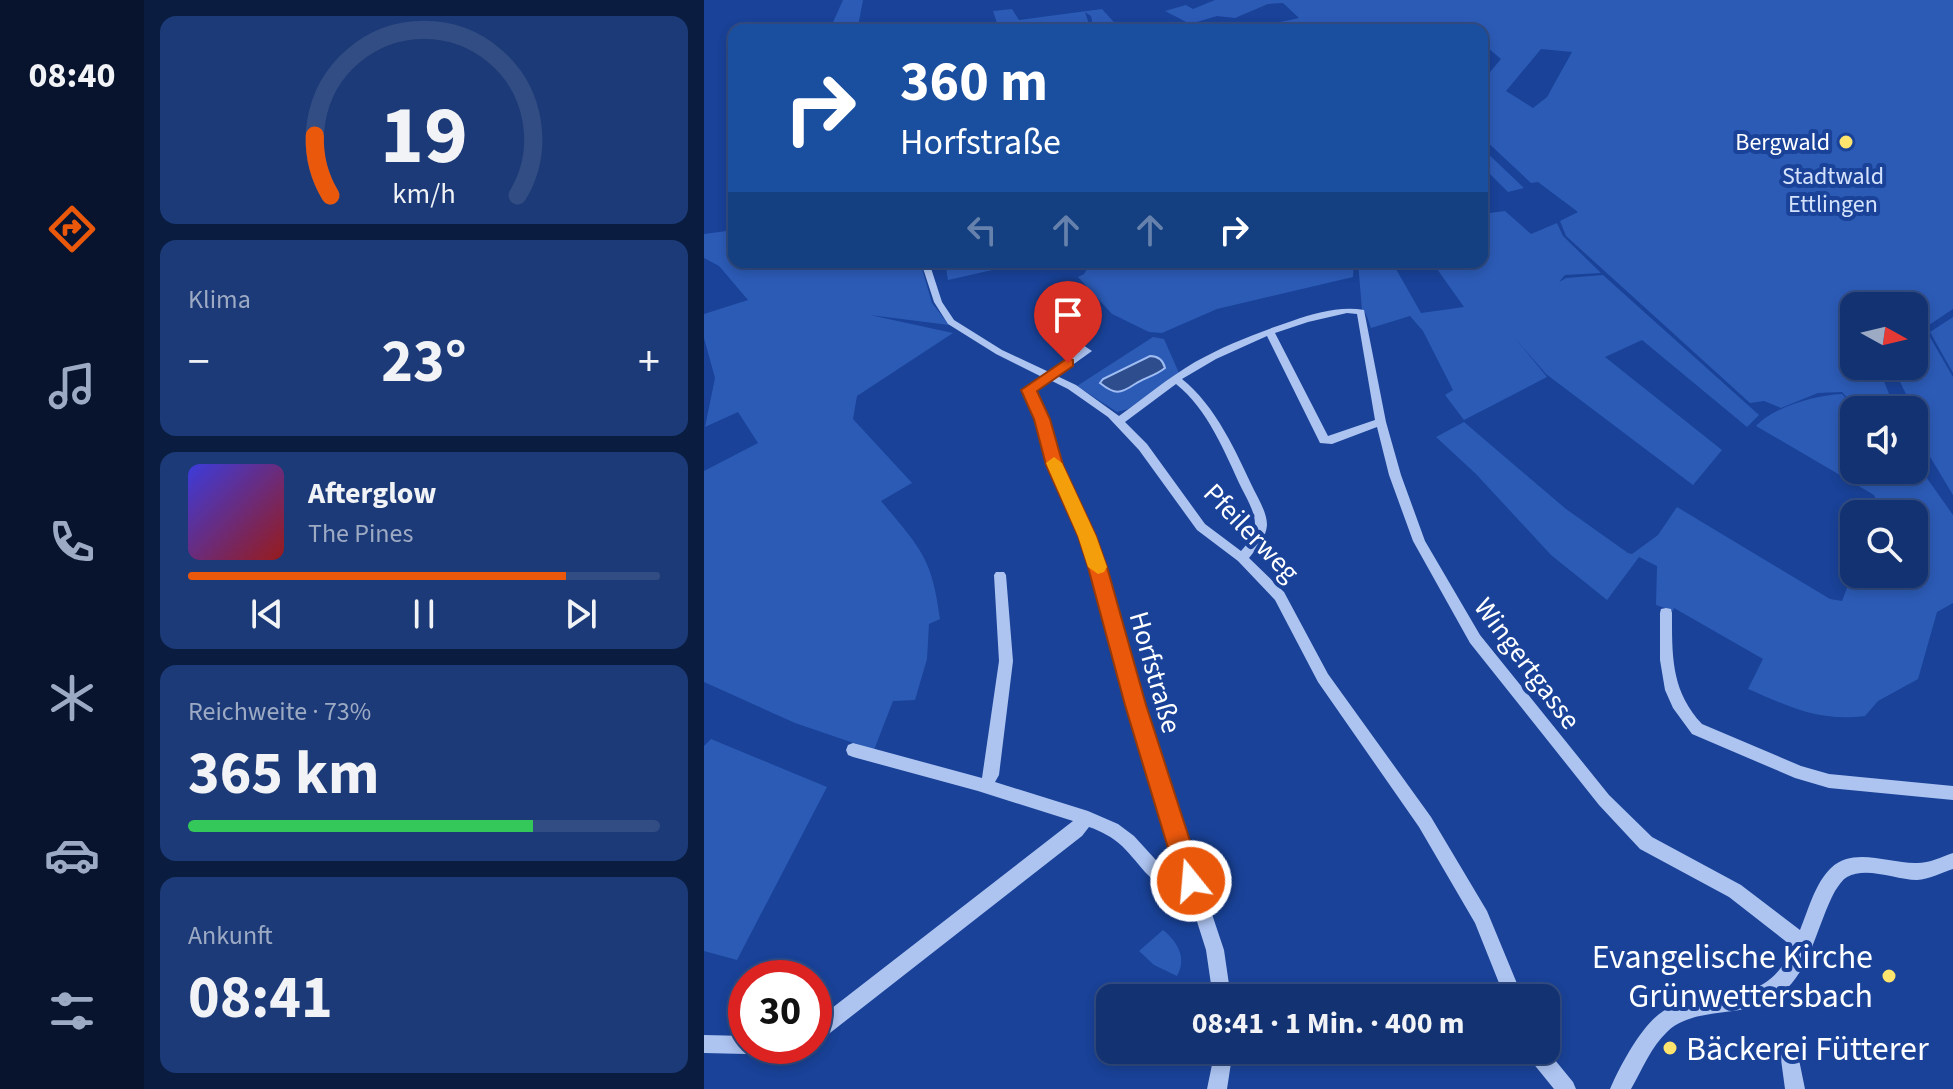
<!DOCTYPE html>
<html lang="de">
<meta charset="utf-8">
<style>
body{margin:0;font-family:"Source Sans 3",sans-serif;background:#1c3a77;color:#f1f3f6;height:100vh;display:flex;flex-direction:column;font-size:30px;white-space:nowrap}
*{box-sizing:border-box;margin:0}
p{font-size:26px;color:#9daac4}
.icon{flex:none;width:44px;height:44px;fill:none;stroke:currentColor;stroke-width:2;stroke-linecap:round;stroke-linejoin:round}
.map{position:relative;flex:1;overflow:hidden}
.sheet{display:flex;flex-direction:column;gap:16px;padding:16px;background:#0a1c3f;width:560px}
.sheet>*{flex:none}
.banner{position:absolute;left:24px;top:24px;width:760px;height:244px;border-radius:16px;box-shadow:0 4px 12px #0003,0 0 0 2px #324d84;background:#1a4fa0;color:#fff;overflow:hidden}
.needle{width:52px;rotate:98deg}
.buttons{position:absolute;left:1136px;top:292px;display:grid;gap:16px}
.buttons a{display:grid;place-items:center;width:88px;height:88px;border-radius:16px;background:#133272;box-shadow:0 4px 12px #0003,0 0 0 2px #324d84;font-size:40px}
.speed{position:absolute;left:24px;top:960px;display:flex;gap:16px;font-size:40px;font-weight:700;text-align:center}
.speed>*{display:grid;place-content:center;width:104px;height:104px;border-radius:50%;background:#133272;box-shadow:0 4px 12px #0003,0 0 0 2px #324d84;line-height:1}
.speed .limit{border:12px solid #d22;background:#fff;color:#111}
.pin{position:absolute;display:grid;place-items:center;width:68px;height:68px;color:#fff;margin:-82px -34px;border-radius:50% 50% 50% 0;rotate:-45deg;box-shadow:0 0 8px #0007}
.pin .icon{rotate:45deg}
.me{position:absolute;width:88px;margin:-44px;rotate:343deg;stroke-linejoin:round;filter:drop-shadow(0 0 6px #0008)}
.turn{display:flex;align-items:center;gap:28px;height:168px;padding:0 40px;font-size:36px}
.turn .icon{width:104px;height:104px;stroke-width:2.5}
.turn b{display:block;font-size:56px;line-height:68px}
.lanes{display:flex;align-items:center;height:76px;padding:0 40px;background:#0003;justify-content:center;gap:40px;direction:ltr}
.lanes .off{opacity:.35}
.big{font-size:60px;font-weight:700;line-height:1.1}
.sheet .widget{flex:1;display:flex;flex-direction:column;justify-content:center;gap:12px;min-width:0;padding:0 28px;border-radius:16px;background:#1c3a77}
.sheet .dial{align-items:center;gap:0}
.dial svg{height:208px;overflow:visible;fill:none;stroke:#324d84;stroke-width:7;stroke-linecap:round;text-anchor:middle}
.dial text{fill:#f1f3f6;stroke:none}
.song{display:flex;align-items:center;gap:24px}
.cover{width:96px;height:96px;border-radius:12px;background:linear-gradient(135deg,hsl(240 70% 55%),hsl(0 70% 35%))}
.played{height:8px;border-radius:4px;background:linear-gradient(90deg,#ea580c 80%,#324d84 80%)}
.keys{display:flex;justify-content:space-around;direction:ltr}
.heat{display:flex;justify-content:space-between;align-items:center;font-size:44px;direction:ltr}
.charge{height:12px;border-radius:6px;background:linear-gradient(90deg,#34c759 73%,#324d84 0)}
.trip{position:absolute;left:392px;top:984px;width:464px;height:80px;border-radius:16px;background:#133272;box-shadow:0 4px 12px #0003,0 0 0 2px #324d84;font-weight:700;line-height:80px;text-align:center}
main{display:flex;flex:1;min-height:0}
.dock{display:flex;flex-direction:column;width:144px;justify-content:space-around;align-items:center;background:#08142e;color:#9daac4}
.dock .icon{width:56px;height:56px}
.dock .on{color:#ea580c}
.dock b{font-size:36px;color:#f1f3f6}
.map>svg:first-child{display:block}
.green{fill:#2c5bb6;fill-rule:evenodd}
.water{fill:#2e4d8d;stroke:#a0bdf3;stroke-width:2}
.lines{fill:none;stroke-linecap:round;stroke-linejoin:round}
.minor{fill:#adc4f1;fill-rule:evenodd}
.route{fill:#ea580c;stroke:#983908;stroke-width:2}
.slow{fill:#f59e0b}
.poi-dot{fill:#ffe56d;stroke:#194298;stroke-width:3}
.labels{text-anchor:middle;stroke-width:8;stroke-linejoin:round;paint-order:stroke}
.far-poi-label{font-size:24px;fill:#fff;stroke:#194298;text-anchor:end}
.far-park-label{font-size:24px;fill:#d4e2fc;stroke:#194298}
.street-label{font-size:28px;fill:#fff;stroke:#194298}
.near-poi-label{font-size:34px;fill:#fff;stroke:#194298;text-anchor:end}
</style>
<main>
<nav class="dock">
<b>08:40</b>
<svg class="icon on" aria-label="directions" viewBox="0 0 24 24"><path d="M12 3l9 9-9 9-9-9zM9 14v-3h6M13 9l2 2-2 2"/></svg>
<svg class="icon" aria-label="music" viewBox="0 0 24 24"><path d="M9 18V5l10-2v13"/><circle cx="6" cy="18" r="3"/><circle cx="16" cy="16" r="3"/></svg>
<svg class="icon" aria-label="phone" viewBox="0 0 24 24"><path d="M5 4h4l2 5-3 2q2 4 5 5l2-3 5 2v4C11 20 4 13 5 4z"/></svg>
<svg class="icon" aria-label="climate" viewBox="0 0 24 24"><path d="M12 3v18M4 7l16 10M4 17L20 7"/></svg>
<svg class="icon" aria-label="car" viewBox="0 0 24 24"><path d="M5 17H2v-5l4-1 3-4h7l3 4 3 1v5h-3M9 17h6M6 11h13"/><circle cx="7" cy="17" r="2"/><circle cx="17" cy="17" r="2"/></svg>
<svg class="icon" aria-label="filters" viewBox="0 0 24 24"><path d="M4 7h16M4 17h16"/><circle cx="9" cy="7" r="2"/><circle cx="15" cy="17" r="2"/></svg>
</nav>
<section class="sheet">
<div class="widget dial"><svg viewBox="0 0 100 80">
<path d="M14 69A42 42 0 1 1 86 69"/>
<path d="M14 69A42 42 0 0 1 8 46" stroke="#ea580c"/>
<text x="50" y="56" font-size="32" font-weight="700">19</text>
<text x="50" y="72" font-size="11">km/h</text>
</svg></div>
<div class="widget"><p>Klima</p>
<div class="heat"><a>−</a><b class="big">23°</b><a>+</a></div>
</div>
<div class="widget">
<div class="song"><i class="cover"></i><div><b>Afterglow</b><p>The Pines</p></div></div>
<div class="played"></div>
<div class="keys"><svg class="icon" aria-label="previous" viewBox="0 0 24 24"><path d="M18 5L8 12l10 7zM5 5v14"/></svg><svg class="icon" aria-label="pause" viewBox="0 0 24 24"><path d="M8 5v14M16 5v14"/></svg><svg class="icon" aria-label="next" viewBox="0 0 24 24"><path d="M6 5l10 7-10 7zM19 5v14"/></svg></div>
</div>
<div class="widget"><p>Reichweite · 73%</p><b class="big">365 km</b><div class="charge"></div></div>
<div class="widget"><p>Ankunft</p><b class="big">08:41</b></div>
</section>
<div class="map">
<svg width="1249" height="1089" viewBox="0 0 1249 1089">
<rect width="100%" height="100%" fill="#194298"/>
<path class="green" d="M 139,0 L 159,0 L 154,26 L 126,29 Z
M 511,0 L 1249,0 L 1249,309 L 1210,335 L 1210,306 L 1150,306 L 1150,366 L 1174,366 L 1191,409 L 1148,403 L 1138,392 L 1114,393 L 1077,408 L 1060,401 L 1046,403 L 862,236 L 856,221 L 874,212 L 834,182 L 827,183 L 778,137 L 778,73 L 786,72 L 797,59 L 778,43 L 778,30 L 550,30 L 548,28 L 595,18 L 579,3 L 564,4 L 531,18 L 513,16 L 486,24 L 461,11 L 482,5 L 489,9 ZM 837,49 L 868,52 L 843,97 L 829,108 L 802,91 Z
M 308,9 L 315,20 L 398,9 L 417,30 L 390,30 L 387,16 L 381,12 L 387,30 L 218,30 L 293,23 L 289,11 Z
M 778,148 L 820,188 L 804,192 L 778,166 Z
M 801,211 L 827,234 L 853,223 L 859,236 L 897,273 L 861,275 L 855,282 L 862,278 L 899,275 L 1055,415 L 1043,427 L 938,340 L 901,357 L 1018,450 L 989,485 L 842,374 L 810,337 L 843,377 L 760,420 L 741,395 L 749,390 L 719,331 L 706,316 L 667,328 L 662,314 L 658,310 L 654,262 L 688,262 L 717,313 L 760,307 L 728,262 L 778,262 L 778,214 Z
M 30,230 L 30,262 L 216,262 L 228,303 L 245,325 L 166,315 L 249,333 L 153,396 L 149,419 L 208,483 L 177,501 C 216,548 228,557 236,619 L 225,624 L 223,659 L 211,700 L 189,701 L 170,750 L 91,723 L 0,682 L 0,471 L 54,443 L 34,412 L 1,427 L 11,378 L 0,338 L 0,314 L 44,300 L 15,266 L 0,258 L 0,234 Z
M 241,262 L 324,262 L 244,280 Z
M 381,262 L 393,262 L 390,269 L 392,270 L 415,262 L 650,262 L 649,277 L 513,309 L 458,333 L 445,332 L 408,314 L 374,277 L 380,274 L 385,265 Z
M 1249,317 L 1249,373 L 1226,332 Z
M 1223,332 L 1249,377 L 1249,495 L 1210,430 L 1210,410 L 1188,366 L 1210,366 L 1210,344 Z
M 449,337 L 460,339 L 475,373 L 424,409 L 413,412 L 373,386 Z
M 1138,394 L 1147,404 L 1185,410 L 1150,410 L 1150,470 L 1210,470 L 1210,452 L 1220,474 L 1249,515 L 1249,603 L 1233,612 L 1214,679 L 1174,701 L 1161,716 C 1115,722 1086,707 1044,689 L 1059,659 L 970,608 L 969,611 L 952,605 L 953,566 L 935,557 L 903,600 L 847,555 L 772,474 L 732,437 L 760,422 L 862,509 L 924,553 L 928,554 L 954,535 L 973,507 L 1126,599 L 1138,601 L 1150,570 L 1150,574 L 1210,574 L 1210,514 L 1169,514 L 1173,502 L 1170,495 L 1052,426 C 1070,407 1111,395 1138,394 Z
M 7,739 L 123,787 L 33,960 L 0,951 L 0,746 Z
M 459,930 C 474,942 483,958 473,976 L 450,965 L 435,951 Z"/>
<path class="water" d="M 446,356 C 454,356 459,360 461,368 C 451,376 440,378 431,384 C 416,394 411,395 396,383 L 399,379 Z"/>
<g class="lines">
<path class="minor" d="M 217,262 L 225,262 L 238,302 L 250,320 L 298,350 L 345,372 L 376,351 C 358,340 340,331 332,310 L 333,308 L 339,308 L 352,327 L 388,351 L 353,376 L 372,385 L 415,416 C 440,398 464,378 491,362 C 521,345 555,332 588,321 C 611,313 636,306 660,310 L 682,422 L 697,475 L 721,541 L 776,635 L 905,795 L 948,837 L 1037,885 L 1096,930 C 1104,911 1111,883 1127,868 C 1150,846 1186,864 1213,863 C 1226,863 1237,857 1249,853 L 1249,869 C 1237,873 1225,879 1213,880 C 1192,880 1163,866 1143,877 C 1138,880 1135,885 1131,891 C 1114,922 1106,971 1078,993 C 1043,1021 991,1004 963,1032 C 947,1047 938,1070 927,1089 L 906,1089 C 916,1066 937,1026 958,1012 C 1007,978 1057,1018 1089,947 L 1025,897 L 936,849 L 895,805 L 766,643 L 709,541 L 685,475 L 673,427 L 628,444 L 616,443 L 563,336 L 512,359 L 478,379 C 512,406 532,452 550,490 C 555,500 563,513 563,525 C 562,538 553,548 545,558 L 580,592 L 624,674 L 727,817 L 783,911 L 819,998 L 801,998 L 771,923 L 715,827 L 614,682 L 571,600 L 534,561 L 493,530 L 435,450 L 404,417 L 364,389 L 346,380 L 330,391 L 343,419 L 356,465 L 389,536 L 400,567 L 438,705 L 520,950 L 527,998 L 509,998 L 502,950 L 483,890 C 451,895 438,865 418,846 C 408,837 397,831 385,827 L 378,836 L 117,1040 L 110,1042 L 110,1022 L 369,821 L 274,791 L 149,757 L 144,755 L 142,750 L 144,745 L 149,743 L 278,778 L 295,661 L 290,575 L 292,572 L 300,572 L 302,575 L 309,661 L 295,775 L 291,782 L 384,811 L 414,824 L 430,836 L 461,870 L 467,873 L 478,874 L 424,705 L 388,567 L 377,536 L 346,465 L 333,419 L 320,390 L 338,377 L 292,354 L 244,324 L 230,302 ZM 643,313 L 653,314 L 671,420 L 624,436 L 571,333 L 604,322 ZM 472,384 C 504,409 521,453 538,489 C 543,499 551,512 551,524 C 551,535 544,543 537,551 L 501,524 L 443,444 L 421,422 Z
M 962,608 L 967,609 L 968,613 C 968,656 967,691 998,724 L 1097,766 L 1125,774 L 1249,786 L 1249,800 L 1125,788 L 1091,778 L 988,734 L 969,708 L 961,690 L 956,660 L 956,613 L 957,609 Z
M 0,1035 L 42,1036 L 42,1046 L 51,1046 L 49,1052 L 42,1054 L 0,1053 Z
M 1085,1043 L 1092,1045 L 1101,1089 L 1081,1089 L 1076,1052 L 1078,1045 Z
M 842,1049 L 869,1082 L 872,1089 L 850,1089 L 824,1057 L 822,1050 Z
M 511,1050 L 529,1050 L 523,1089 L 503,1089 Z"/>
</g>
<path class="route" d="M 364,358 L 369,360 L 369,366 L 333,391 L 346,419 L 359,465 L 392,536 L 403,567 L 442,705 L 499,881 L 495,890 L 487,894 L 478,890 L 474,881 L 421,705 L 384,567 L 374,536 L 342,465 L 330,419 L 317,390 Z"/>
<path class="slow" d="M 350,457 L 358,463 L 392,536 L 403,567 L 400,572 L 394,574 L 384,567 L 374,536 L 342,463 Z"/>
<g class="poi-dot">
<circle cx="1142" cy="142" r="8"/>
<circle cx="1185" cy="976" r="8"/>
<circle cx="966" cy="1048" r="8"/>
</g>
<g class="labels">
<g class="far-poi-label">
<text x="1126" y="150">Bergwald</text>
</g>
<g class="far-park-label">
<text x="1129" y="184">Stadtwald<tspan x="1129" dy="28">Ettlingen</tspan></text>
</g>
<g class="street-label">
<text transform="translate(548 532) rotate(46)" y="10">Pfeilerweg</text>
<text transform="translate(824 663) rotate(53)" y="10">Wingertgasse</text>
<text transform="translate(452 672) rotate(74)" y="10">Horfstraße</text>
</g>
<g class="near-poi-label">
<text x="1169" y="968">Evangelische Kirche<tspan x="1169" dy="39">Grünwettersbach</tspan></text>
<text x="982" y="1060" text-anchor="start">Bäckerei Fütterer</text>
</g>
</g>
</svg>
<div class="buttons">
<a><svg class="needle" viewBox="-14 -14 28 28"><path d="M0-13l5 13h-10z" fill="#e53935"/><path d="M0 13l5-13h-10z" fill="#9daac4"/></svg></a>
<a><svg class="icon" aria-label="sound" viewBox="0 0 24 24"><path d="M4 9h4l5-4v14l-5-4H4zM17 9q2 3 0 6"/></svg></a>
<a><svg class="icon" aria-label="search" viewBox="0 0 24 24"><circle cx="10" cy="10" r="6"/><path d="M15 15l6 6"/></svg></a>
</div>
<div class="speed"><div class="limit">30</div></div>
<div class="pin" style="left:364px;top:363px;background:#d93025"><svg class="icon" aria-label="arrive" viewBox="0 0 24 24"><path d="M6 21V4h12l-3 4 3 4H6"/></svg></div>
<svg class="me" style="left:487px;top:881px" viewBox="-20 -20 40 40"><circle r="17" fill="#ea580c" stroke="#fff" stroke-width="3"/><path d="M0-11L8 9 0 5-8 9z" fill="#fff"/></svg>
<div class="trip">08:41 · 1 Min. · 400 m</div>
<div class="banner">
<div class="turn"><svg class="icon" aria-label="right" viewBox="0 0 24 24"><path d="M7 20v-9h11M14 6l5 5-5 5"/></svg><div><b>360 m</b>Horfstraße</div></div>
<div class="lanes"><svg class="icon off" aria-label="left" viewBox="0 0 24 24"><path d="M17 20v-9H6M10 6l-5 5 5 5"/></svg><svg class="icon off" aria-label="ahead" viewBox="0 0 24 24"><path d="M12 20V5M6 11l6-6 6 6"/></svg><svg class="icon off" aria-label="ahead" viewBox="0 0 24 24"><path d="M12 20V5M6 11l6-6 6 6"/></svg><svg class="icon" aria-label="right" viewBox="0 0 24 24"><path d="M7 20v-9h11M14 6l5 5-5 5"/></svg></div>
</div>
</div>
</main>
